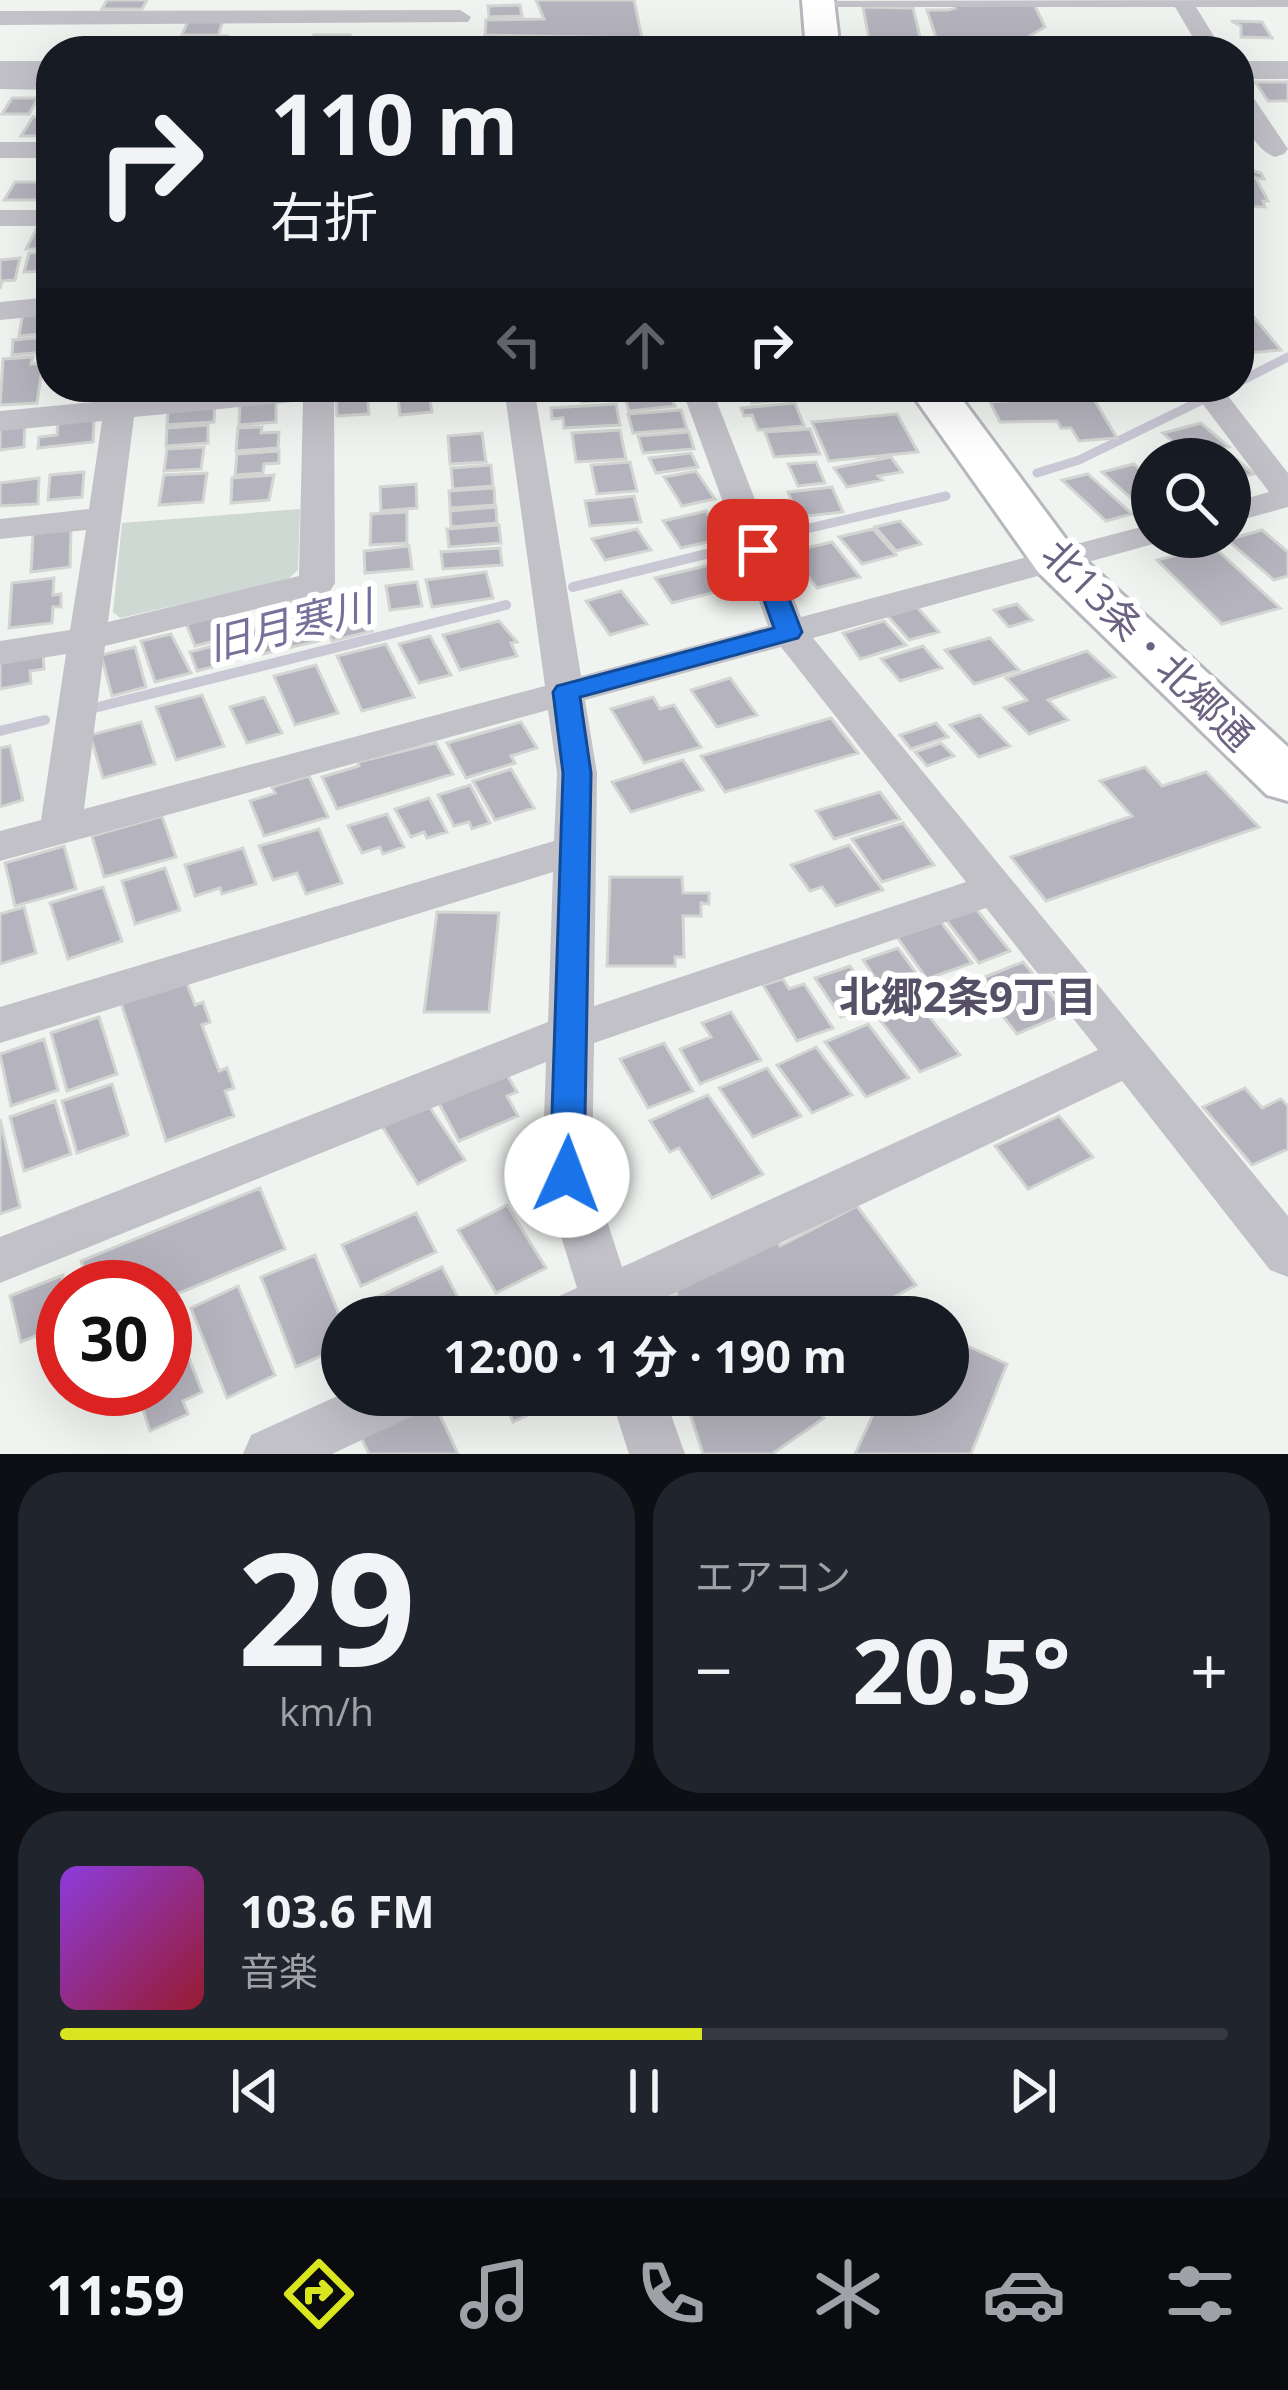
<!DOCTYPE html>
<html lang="ja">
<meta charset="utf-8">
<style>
body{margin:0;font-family:"Open Sans","Noto Sans JP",sans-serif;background:#20242c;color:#f1f3f6;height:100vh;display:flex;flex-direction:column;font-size:45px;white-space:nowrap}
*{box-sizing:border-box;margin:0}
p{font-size:39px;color:#9ea1a6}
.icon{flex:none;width:66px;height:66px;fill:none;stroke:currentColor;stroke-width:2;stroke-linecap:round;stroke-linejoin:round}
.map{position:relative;height:1454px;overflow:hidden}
.panel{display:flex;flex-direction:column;gap:18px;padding:18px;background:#0d0f14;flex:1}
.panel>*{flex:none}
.top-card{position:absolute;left:36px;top:36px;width:1218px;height:366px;border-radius:48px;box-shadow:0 12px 48px #0002;background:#171b24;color:#f1f3f6;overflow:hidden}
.controls{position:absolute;left:1131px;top:438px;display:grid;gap:24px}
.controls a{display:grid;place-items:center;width:120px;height:120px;border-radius:50%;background:#171b24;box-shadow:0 12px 48px #0002;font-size:60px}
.speed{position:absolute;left:36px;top:1260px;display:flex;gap:24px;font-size:60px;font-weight:700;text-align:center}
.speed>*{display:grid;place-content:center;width:156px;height:156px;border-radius:50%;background:#171b24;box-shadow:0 12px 48px #0002;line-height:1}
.speed .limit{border:18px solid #d22;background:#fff;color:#111}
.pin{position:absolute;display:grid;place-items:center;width:102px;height:102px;color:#fff;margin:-51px;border-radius:24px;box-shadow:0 6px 18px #0006}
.me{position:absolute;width:132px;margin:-66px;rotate:2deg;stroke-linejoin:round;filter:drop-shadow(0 0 9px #0008)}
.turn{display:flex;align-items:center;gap:42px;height:252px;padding:0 36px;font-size:54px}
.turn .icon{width:156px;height:156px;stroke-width:2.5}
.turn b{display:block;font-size:84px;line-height:102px}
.lanes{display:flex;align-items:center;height:114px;padding:0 36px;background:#0003;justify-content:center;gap:60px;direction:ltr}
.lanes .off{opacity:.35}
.big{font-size:90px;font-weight:700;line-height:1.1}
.panel .card{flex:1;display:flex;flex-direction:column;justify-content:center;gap:18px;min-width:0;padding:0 42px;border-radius:48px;background:#20242c}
.panel .dial{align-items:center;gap:0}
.dial b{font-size:156px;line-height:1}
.song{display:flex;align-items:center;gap:36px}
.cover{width:144px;height:144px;border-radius:18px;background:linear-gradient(135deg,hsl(270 70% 55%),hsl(350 70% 35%))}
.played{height:12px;border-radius:6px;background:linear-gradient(90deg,#d9e51f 55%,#363941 55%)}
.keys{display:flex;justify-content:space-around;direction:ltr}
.heat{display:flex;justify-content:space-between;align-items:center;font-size:66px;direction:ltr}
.panel .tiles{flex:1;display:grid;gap:18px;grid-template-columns:1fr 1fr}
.card:last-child{grid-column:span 2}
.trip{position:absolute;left:321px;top:1296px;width:648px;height:120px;border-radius:60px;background:#171b24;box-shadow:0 12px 48px #0002;font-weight:700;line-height:120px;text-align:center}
.menu{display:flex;height:192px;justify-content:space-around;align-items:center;background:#090b0e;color:#9ea1a6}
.menu .icon{width:84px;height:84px}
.menu .current{color:#d9e51f}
.menu b{font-size:54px;color:#f1f3f6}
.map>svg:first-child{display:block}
.green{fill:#cfd9d4}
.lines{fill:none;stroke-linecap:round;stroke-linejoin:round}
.stream-far1{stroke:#c9c8d4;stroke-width:9}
.stream{stroke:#c9c8d4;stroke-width:10}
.building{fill:#b5b3bd;stroke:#d3d5d3;stroke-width:3}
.secondary-casing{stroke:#b8b6be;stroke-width:6}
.minor{fill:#c3c1c8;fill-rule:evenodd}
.tertiary{fill:#c3c1c8;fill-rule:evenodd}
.secondary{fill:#fff;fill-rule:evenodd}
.route{fill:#1a73e8;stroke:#114b97;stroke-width:3}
.labels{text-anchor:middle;stroke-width:12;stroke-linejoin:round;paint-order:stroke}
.street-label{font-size:39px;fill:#6b6381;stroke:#fff}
.water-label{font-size:42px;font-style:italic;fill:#75719b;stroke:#fff}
.neighbourhood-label{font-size:42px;font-weight:bold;fill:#565066;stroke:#fff}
</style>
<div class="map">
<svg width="1288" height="1454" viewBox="0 0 1288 1454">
<rect width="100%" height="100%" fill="#f0f4f0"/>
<path class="green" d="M 300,509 L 298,570 L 287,580 L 120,618 L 113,612 L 122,523 Z"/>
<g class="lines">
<path class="stream-far1" d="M 1239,382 L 1288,357
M 1037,473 L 1079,460 L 1229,387
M 776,536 L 946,496
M 694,557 L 723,550"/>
<path class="stream" d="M 573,587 L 706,554
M 90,709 L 506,605
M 0,731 L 45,720"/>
</g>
<path class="building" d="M 107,0 L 147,0 L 142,9 L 102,9 Z
M 536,0 L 634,0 L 642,38 L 485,35 L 486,20 L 544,19 Z
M 952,3 L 1034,4 L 1045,27 L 1008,49 L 940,50 L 927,10 L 948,10 L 955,8 Z
M 520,5 L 522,16 L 489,17 L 488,6 Z
M 863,7 L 913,8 L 922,45 L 904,45 L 905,49 L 870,45 Z
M 188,21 L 223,21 L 218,35 L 182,35 Z
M 1231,21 L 1262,22 L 1272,38 L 1241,37 L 1241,26 Z
M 314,35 L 350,35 L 346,48 L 310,48 Z
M 183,36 L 227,36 L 224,44 L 177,48 Z
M 432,40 L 447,45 L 434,51 L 404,51 L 405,42 Z
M 1255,82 L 1288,82 L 1288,101 L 1268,101 Z
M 12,98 L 38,98 L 29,114 L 2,114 Z
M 33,117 L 51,117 L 51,136 L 21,136 Z
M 1239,166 L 1261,173 L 1264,179 L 1256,178 L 1268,201 L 1263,201 L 1265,207 L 1239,206 Z
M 15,182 L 51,182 L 41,200 L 4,200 Z
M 39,224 L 51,224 L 51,249 L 26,249 Z
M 51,251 L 47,271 L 24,272 L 29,253 Z
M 20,258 L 15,280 L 2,281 L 0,289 L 0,260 Z
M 1239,299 L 1281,350 L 1239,354 Z
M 51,310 L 51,333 L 19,336 L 23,312 Z
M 46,337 L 45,352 L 12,355 L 13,340 Z
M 33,357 L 31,364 L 43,363 L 37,403 L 0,405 L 3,359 Z
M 397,387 L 428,387 L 432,412 L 400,415 Z
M 579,387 L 617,387 L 619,399 L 582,402 Z
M 746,387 L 786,387 L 791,399 L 752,403 Z
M 367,391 L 369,414 L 337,416 L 336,394 Z
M 668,391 L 675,406 L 629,411 L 624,395 Z
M 1092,396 L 1117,438 L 1079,441 L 1071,428 L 1061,428 L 1057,421 L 1000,422 L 990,402 Z
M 276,401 L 276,422 L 239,425 L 240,403 Z
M 215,403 L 214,422 L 167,425 L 168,407 Z
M 795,403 L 804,426 L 758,430 L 752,415 L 744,416 L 741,408 Z
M 616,404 L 620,425 L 564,428 L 563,418 L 552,419 L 551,408 Z
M 681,410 L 687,429 L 633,433 L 628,414 Z
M 897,414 L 918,452 L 829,461 L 812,422 Z
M 58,418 L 94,421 L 93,442 L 38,448 L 39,437 L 57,435 Z
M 1201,423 L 1229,447 L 1190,457 L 1163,433 Z
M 25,425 L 24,447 L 0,450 L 0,428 Z
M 208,425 L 208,443 L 166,446 L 167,428 Z
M 262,427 L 261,433 L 279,432 L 278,448 L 236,451 L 238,428 Z
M 810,429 L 820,454 L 774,457 L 765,432 Z
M 620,430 L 626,459 L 576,462 L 572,433 Z
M 689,432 L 694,449 L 643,453 L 638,436 Z
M 482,433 L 486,462 L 450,464 L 448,436 Z
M 204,447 L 201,469 L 164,471 L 167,449 Z
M 1225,450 L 1254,474 L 1230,480 L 1230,459 L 1194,459 Z
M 279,451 L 279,463 L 264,464 L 263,473 L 235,475 L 237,454 Z
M 691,453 L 698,467 L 656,473 L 649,458 Z
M 891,457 L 902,472 L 878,476 L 882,480 L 847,487 L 834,468 Z
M 630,462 L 637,491 L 597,494 L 591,465 Z
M 816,462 L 825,483 L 798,486 L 788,464 Z
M 1134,464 L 1152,480 L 1152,505 L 1142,508 L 1102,472 Z
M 491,465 L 493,486 L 453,489 L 451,468 Z
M 696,471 L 715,499 L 682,506 L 664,477 Z
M 84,472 L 82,497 L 48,500 L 50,475 Z
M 207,473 L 203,502 L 159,505 L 164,475 Z
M 1088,474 L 1132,514 L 1106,521 L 1062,480 Z
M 274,475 L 269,500 L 231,503 L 232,478 Z
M 39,478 L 38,504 L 0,506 L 0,483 Z
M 416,484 L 417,508 L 381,511 L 380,487 Z
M 832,487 L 843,512 L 798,517 L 788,492 Z
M 494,488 L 495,505 L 450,508 L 449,491 Z
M 634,496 L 641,522 L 590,526 L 585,501 Z
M 496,507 L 497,523 L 451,527 L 450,511 Z
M 706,511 L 726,538 L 681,548 L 663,521 Z
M 407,512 L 407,543 L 370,545 L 371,514 Z
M 900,521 L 921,544 L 896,551 L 875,527 Z
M 499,525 L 501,543 L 449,547 L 447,529 Z
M 71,529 L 70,567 L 31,572 L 33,534 Z
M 637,529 L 651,550 L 605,560 L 592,539 Z
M 873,529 L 896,555 L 862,564 L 839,537 Z
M 1262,530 L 1288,552 L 1288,576 L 1274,580 L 1227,540 Z
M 832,542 L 860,577 L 817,588 L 789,552 Z
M 409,546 L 412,569 L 365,573 L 364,551 Z
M 1213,546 L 1280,608 L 1222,624 L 1157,560 Z
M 500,548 L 502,565 L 443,569 L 441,552 Z
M 737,557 L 752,586 L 735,591 L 713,563 Z
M 710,565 L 727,589 L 672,603 L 655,578 Z
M 486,572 L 493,598 L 432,607 L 426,580 Z
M 54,578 L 53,595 L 61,594 L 61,607 L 53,607 L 52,623 L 9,628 L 12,583 Z
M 417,582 L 422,606 L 390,610 L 386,586 Z
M 621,591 L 647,624 L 610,635 L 586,601 Z
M 327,593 L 331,605 L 358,599 L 372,631 L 332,641 L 313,596 Z
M 308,597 L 326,639 L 246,658 L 237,633 L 286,622 L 279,604 Z
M 1017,604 L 1032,620 L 1009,627 L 994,610 Z
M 917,607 L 939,632 L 909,640 L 887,615 Z
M 211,614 L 222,639 L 195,646 L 185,621 Z
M 499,621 L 517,642 L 511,643 L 517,656 L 460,670 L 443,635 Z
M 884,621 L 906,645 L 860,659 L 843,633 Z
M 171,634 L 191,673 L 155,682 L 141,641 Z
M 430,636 L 451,675 L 419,683 L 399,644 Z
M 990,638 L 1019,670 L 974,684 L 945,650 Z
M 224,643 L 231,662 L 197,671 L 190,652 Z
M 386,644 L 414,697 L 362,711 L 337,656 Z
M 923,646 L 942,668 L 900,681 L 881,659 Z
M 135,647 L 146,687 L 112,696 L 101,655 Z
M 1087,651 L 1115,677 L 1048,700 L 1068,720 L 1029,734 L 1004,708 L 1027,700 L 1006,678 Z
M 43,653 L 44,669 L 30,671 L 31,683 L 0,689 L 0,659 Z
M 316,665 L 338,713 L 295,725 L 274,676 Z
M 730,678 L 757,715 L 717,727 L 691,690 Z
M 202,695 L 224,746 L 176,760 L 156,707 Z
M 264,697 L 282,733 L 247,743 L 230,707 Z
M 653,697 L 660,709 L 674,705 L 701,747 L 644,763 L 611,709 Z
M 980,715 L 1010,746 L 979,757 L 950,725 Z
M 831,718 L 858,753 L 725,792 L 701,756 Z
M 141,722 L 155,764 L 103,778 L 90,735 Z
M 521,722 L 537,748 L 511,756 L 515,763 L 466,778 L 447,743 Z
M 936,723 L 948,737 L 911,749 L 900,735 Z
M 436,743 L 453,774 L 337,809 L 322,777 L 359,766 L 358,762 Z
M 941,743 L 954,756 L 927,766 L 915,752 Z
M 10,746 L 23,800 L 0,807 L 0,748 Z
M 683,760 L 703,790 L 631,812 L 612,782 Z
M 1145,767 L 1162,786 L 1206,772 L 1259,827 L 1046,901 L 1011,857 L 1132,816 L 1100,781 Z
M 511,769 L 534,808 L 495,820 L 473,781 Z
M 309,776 L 328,817 L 264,836 L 250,801 L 275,793 L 272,787 Z
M 470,785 L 490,823 L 472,829 L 469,822 L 454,826 L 438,795 Z
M 880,792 L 900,819 L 834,839 L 816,811 Z
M 429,798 L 447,832 L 427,838 L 424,832 L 411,837 L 395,809 Z
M 387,814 L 404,847 L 383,854 L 380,847 L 362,853 L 348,826 Z
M 162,816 L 176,857 L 104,877 L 92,836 Z
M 903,823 L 934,865 L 882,882 L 852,839 Z
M 319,829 L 342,883 L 306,894 L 297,873 L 273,880 L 259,846 Z
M 849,845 L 883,890 L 836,906 L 822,887 L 810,891 L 791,865 Z
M 64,846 L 76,889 L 15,906 L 5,863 Z
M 243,848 L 256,884 L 222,894 L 220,888 L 195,896 L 185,865 Z
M 165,868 L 180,910 L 135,924 L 122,881 Z
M 610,877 L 682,877 L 683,893 L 709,893 L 709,904 L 701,903 L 701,916 L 683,916 L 684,957 L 675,957 L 675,966 L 607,966 Z
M 103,887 L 122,941 L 68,959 L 50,903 Z
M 24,907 L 36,953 L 0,964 L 0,914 Z
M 976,909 L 1010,951 L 979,963 L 946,920 Z
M 437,912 L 499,913 L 489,1012 L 424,1012 Z
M 941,922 L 972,963 L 927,979 L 897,937 Z
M 898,948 L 926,987 L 890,1000 L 863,960 Z
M 1023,962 L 1066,1013 L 1017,1034 L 975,981 Z
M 850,966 L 876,1004 L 841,1017 L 815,978 Z
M 783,979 L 789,989 L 804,984 L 833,1028 L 797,1041 L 763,985 Z
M 186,981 L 195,1005 L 203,1002 L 210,1022 L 202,1025 L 219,1071 L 227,1068 L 234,1088 L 225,1091 L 234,1116 L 166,1141 L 121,1003 Z
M 950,983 L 969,1007 L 949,1015 L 930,991 Z
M 916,1000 L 960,1055 L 920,1072 L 877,1016 Z
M 731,1012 L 761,1060 L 700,1084 L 680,1049 L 711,1037 L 702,1023 Z
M 99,1017 L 117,1074 L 67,1091 L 51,1033 Z
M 868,1024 L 909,1078 L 866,1097 L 825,1042 Z
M 44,1039 L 58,1090 L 11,1106 L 0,1054 Z
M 664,1043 L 693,1091 L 648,1108 L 620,1059 Z
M 816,1047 L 852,1095 L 812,1113 L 777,1065 Z
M 501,1064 L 517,1092 L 507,1096 L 518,1116 L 459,1141 L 433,1092 Z
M 767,1068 L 801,1116 L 753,1137 L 719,1088 Z
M 112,1084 L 128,1135 L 77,1153 L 62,1101 Z
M 1245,1088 L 1262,1108 L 1281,1099 L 1288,1106 L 1288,1149 L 1252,1165 L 1203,1107 Z
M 708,1095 L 763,1174 L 712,1198 L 679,1148 L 670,1152 L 650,1121 Z
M 422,1096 L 465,1160 L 418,1184 L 377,1118 Z
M 55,1101 L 71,1154 L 24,1171 L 10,1117 Z
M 1059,1116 L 1093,1157 L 1028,1189 L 995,1146 Z
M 0,1119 L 20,1207 L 0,1214 Z
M 260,1188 L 285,1249 L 165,1299 L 165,1287 L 89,1287 L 81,1261 Z
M 507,1205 L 546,1268 L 496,1293 L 458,1230 Z
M 857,1206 L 916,1285 L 858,1317 L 661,1316 L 669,1311 L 662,1301 L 677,1294 L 672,1286 L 773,1235 L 780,1246 Z
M 416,1213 L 436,1252 L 361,1286 L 342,1245 Z
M 315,1255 L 342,1322 L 342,1347 L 296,1367 L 261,1277 Z
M 442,1267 L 465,1311 L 452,1317 L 384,1317 L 375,1298 Z
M 63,1275 L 63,1325 L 21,1342 L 10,1296 Z
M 238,1286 L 275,1375 L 227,1398 L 191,1308 Z
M 174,1319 L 202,1392 L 183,1401 L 188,1414 L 150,1431 L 136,1389 L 165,1389 L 165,1323 Z
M 948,1337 L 1007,1364 L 971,1454 L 855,1454 L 882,1395 L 948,1395 Z
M 501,1395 L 571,1395 L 513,1422 Z
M 684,1395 L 804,1395 L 824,1418 L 772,1454 L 703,1454 Z
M 433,1400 L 458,1454 L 369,1454 L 360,1435 Z"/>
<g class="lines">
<g class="secondary-casing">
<path id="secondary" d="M 802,0 L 834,0 L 840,51 L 806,51 Z
M 907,387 L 953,387 L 1074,550 L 1288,747 L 1288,801 L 1267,795 L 1038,572 Z"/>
</g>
<path class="minor" d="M 1288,0 L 1288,7 L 1196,7 L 1223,51 L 1201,51 L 1175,7 L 818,7 L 807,1 Z
M 460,10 L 471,17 L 468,22 L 0,25 L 0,11 Z
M 0,75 L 51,76 L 51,90 L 0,89 Z
M 1239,86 L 1247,88 L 1288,149 L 1284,154 L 1275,157 C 1249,147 1239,111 1239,86 Z
M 0,142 L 51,142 L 51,158 L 0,158 Z
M 0,210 L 51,210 L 51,226 L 0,226 Z
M 51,297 L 51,315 L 0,320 L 0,302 Z
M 108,387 L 138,387 L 137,398 L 255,387 L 367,387 L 363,394 L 334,398 L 335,583 L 330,591 L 105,646 L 84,809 L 545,686 L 504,387 L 534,387 L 581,676 L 768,626 L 681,387 L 711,387 L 801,617 L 1152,524 L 1152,537 L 1167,537 L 1164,541 L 813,638 L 1288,1216 L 1288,1277 L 1270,1270 L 1122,1081 L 637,1311 L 639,1317 L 542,1317 L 550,1300 L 577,1288 L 542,1175 L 546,1062 L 0,1283 L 0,1237 L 548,1022 L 553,872 L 0,1043 L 0,1007 L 554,841 L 557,773 L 548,710 L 0,861 L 0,831 L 41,820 L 66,654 L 0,665 L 0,641 L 70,630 L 86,530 L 0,539 L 0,519 L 89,509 L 102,421 L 0,431 L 0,411 L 105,401 ZM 303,401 L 299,576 L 108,622 L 134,417 ZM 781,647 L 966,882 L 594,1006 L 597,773 L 585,700 ZM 986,908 L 1098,1050 L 622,1267 L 592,1175 L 594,1043 Z
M 1190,387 L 1221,387 L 1288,473 L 1288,507 L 1230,523 L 1230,503 L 1269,492 Z
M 342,1394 L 427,1395 L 419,1413 L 332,1454 L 243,1454 L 251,1435 Z
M 610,1395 L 664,1395 L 685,1454 L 629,1454 Z"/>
<path class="tertiary" d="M 0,61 L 51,61 L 51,79 L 0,79 Z
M 1239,61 L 1288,61 L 1288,79 L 1239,79 Z"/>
<use href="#secondary" class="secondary"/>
</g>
<path class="route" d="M 758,543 L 770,550 L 802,632 L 798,638 L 580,697 L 591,773 L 584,1175 L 579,1185 L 567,1190 L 555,1185 L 550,1175 L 563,773 L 553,692 L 557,686 L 774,628 L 746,550 Z"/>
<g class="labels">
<g class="street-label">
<text transform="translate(1148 645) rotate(45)" y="14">北13条・北郷通</text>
</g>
<g class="water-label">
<text transform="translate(290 625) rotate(-14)" y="15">旧月寒川</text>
</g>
<g class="neighbourhood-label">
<text x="968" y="1012">北郷2条9丁目</text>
</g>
</g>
</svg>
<div class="controls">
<a><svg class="icon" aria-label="search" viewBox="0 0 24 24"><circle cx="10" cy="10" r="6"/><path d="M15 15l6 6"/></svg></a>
</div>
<div class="speed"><div class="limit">30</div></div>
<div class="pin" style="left:758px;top:550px;background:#d93025"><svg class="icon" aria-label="arrive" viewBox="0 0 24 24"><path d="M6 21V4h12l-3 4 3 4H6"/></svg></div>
<svg class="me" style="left:567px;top:1175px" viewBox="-20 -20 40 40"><circle r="19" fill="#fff"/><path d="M0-13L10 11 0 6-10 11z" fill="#1a73e8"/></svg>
<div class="trip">12:00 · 1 分 · 190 m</div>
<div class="top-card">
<div class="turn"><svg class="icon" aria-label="right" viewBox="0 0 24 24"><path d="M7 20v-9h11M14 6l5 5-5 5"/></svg><div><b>110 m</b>右折</div></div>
<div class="lanes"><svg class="icon off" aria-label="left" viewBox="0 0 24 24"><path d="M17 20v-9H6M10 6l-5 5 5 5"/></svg><svg class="icon off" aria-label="ahead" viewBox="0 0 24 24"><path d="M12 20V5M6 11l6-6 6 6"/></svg><svg class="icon" aria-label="right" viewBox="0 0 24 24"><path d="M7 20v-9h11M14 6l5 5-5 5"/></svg></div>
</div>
</div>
<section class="panel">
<div class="tiles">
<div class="card dial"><b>29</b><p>km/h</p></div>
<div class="card"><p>エアコン</p>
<div class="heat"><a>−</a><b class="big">20.5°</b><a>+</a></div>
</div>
<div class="card">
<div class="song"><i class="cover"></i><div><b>103.6 FM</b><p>音楽</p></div></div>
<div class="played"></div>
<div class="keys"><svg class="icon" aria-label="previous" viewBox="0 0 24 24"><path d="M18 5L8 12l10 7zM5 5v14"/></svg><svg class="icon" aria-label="pause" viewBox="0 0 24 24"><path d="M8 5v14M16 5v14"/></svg><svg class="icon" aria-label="next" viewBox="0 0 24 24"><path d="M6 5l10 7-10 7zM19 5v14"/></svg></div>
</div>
</div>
</section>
<nav class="menu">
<b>11:59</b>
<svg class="icon current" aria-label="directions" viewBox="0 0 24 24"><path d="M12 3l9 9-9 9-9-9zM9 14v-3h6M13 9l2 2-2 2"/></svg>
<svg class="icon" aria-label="music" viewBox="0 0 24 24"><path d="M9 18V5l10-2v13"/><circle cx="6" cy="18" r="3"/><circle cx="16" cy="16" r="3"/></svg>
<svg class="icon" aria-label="phone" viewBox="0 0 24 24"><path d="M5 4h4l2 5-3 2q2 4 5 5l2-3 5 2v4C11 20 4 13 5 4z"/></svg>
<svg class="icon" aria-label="climate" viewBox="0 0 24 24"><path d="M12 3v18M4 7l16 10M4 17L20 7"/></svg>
<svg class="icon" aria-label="car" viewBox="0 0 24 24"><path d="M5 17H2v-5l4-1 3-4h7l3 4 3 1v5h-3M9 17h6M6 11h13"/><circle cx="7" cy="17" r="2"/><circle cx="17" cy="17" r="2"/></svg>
<svg class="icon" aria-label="filters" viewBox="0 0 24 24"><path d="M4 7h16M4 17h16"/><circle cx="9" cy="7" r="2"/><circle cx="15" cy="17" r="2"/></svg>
</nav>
